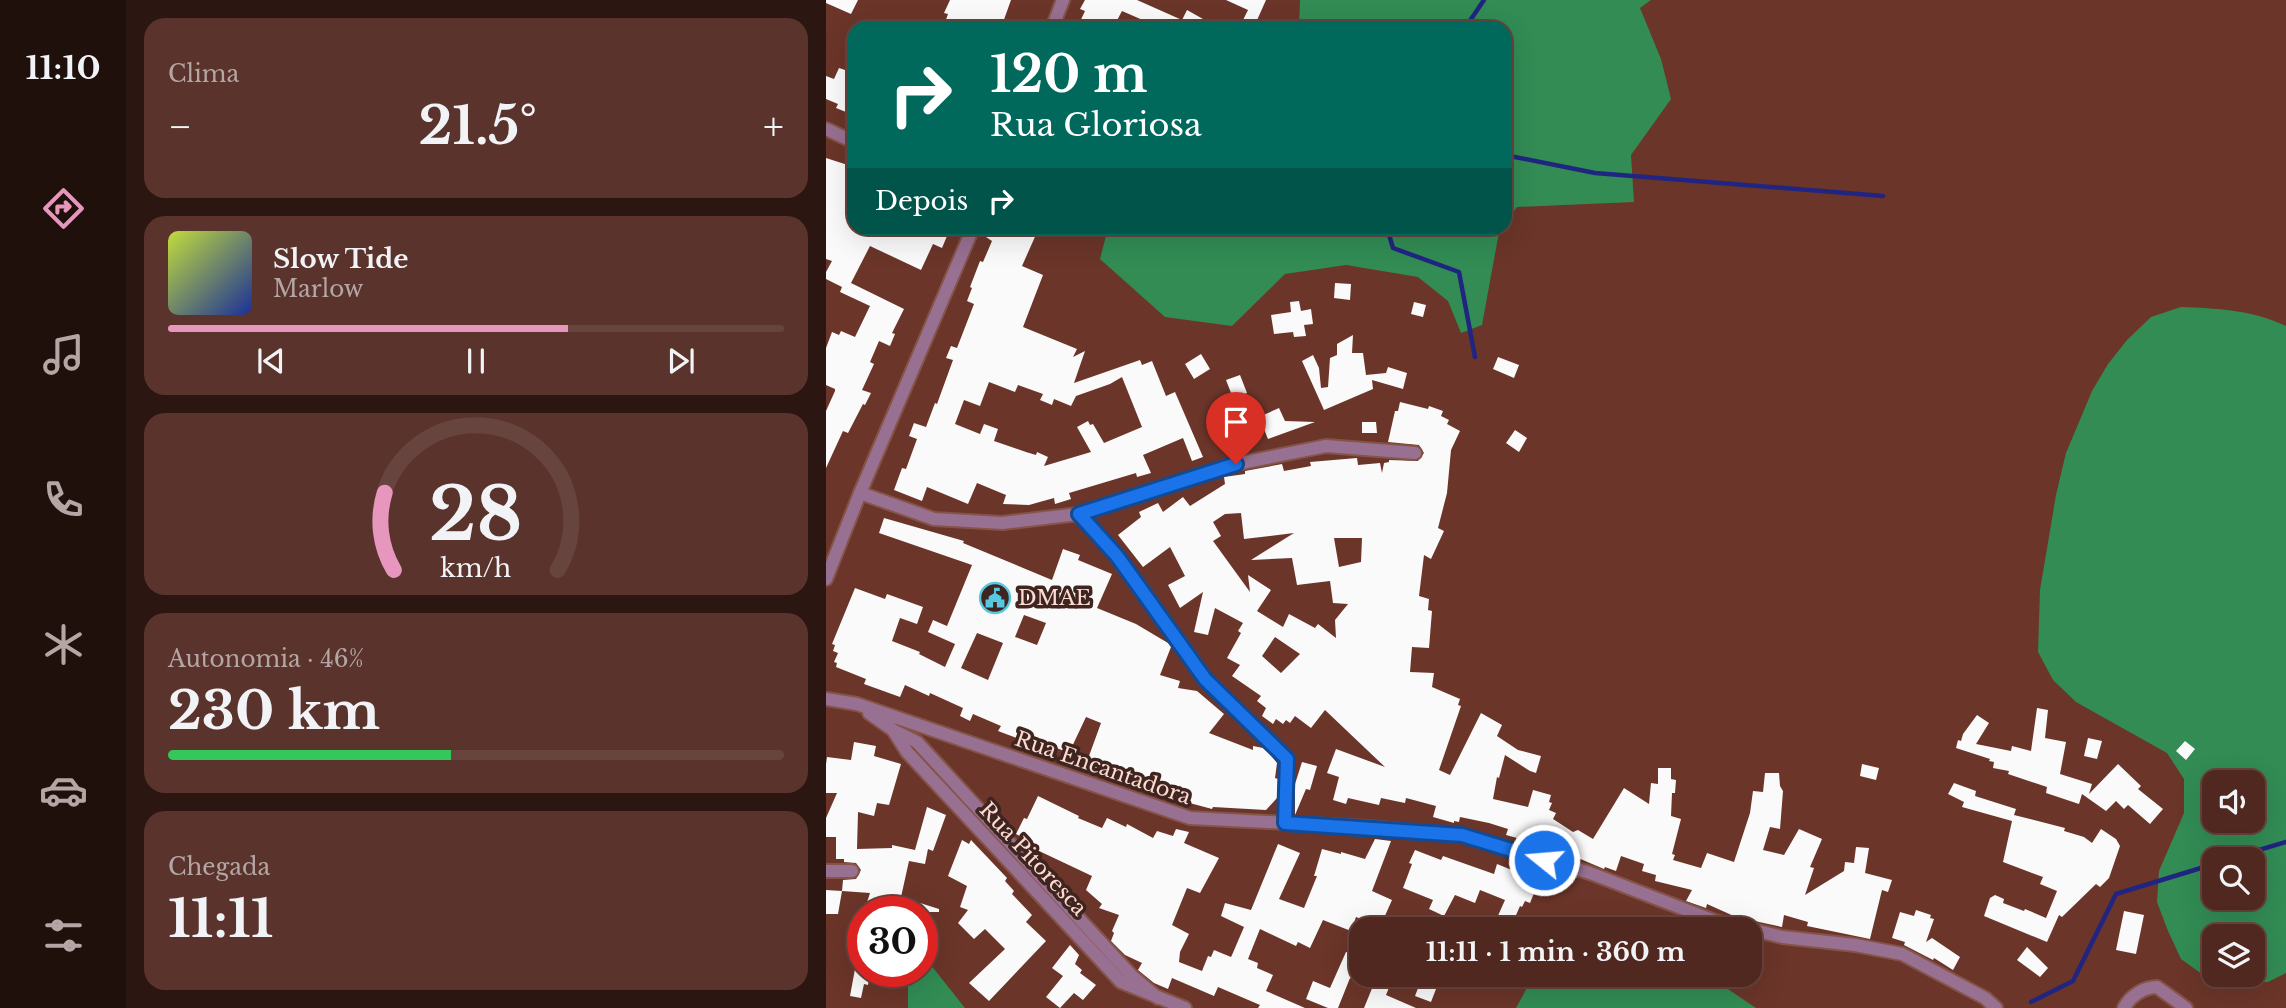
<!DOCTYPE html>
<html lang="pt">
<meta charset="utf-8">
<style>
body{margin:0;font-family:"Libre Baskerville",serif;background:#5a342c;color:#f1f3f6;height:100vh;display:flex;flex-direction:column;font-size:26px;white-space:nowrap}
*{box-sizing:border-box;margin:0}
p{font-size:23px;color:#b4a6a4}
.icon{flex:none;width:38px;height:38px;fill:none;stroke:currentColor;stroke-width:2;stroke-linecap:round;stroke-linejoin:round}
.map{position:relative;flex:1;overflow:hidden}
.panel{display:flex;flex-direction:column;gap:18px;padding:18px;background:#2c1611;width:700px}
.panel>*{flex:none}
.hud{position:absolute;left:21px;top:21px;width:665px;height:214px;border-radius:21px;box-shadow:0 7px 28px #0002,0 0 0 2px #67443d;background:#00695c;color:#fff;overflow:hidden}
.buttons{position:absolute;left:1376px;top:770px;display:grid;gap:14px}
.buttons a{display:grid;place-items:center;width:63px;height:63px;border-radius:14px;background:#50281f;box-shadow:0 7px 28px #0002,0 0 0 2px #67443d;font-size:35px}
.speed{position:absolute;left:21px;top:896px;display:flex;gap:14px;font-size:35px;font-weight:700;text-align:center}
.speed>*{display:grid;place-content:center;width:91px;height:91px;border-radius:50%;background:#50281f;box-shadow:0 7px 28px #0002,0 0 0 2px #67443d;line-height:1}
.speed .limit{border:10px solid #d22;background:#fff;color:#111}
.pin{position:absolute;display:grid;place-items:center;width:60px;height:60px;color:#fff;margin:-72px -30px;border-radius:50% 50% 50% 0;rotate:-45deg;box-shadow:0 0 7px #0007}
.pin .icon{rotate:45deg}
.me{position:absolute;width:77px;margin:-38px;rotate:287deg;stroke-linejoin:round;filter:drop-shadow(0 0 5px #0008)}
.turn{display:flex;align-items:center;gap:24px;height:147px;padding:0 28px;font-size:32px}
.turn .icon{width:91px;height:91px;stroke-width:2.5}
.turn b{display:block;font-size:49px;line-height:60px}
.then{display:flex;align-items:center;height:66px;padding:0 28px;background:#0003;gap:14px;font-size:26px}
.big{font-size:52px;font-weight:700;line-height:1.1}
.panel .card{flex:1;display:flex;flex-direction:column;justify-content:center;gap:10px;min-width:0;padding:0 24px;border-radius:21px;background:#5a342c}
.panel .dial{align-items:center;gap:0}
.dial svg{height:182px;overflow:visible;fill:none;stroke:#67443d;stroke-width:7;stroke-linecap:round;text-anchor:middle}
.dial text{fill:#f1f3f6;stroke:none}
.song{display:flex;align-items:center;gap:21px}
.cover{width:84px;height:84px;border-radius:10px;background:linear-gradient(135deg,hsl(70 70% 55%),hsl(230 70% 35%))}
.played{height:7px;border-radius:4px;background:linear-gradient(90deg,#e797bd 65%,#67443d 65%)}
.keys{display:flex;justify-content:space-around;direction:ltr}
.heat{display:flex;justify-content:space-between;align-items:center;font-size:38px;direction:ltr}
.charge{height:10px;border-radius:5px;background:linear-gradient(90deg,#34c759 46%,#67443d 0)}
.trip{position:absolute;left:523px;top:917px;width:413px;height:70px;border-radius:21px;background:#50281f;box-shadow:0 7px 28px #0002,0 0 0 2px #67443d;font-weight:700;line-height:70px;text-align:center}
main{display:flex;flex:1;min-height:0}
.menu{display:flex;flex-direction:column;width:126px;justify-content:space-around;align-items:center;background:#20100c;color:#b4a6a4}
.menu .icon{width:49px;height:49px}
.menu .on{color:#e797bd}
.menu b{font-size:32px;color:#f1f3f6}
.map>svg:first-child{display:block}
.forest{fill:#328c54;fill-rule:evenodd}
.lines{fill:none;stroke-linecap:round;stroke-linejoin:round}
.stream{stroke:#212582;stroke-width:4.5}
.building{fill:#fafafa;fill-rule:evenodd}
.minor-casing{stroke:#855347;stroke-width:16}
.minor{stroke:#987091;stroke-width:12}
.route-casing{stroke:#114b97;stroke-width:18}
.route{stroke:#1a73e8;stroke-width:12}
.labels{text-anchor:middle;stroke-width:7;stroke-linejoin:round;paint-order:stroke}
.poi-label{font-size:21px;fill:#fddad2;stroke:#3f2520;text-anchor:start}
.street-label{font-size:21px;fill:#fddad2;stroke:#3f2520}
</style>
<main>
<nav class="menu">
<b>11:10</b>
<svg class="icon on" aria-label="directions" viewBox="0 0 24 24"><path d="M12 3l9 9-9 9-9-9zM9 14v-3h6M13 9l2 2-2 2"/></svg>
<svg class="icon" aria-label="music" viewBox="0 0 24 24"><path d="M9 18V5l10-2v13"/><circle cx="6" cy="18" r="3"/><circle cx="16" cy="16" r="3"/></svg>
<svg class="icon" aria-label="phone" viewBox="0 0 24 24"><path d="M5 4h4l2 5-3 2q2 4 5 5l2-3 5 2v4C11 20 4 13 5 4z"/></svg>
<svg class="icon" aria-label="climate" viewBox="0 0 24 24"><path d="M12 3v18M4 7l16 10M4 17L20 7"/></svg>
<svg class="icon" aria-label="car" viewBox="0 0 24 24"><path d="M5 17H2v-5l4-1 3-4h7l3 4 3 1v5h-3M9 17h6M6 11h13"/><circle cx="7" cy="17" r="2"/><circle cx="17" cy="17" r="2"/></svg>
<svg class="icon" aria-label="filters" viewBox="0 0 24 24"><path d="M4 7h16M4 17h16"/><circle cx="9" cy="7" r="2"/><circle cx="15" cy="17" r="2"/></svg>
</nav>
<section class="panel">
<div class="card"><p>Clima</p>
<div class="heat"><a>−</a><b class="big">21.5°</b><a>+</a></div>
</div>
<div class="card">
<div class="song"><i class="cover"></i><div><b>Slow Tide</b><p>Marlow</p></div></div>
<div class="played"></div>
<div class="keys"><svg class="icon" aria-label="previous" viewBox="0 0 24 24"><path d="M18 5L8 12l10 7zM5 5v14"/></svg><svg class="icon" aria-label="pause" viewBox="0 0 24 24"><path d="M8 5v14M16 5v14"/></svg><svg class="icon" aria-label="next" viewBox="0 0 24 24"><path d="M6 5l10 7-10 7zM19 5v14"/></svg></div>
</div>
<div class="card dial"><svg viewBox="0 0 100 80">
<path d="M14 69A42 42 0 1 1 86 69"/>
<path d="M14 69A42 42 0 0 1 10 35" stroke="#e797bd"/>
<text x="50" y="56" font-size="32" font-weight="700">28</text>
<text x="50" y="72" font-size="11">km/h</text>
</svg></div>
<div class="card"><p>Autonomia · 46%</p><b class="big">230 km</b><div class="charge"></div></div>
<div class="card"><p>Chegada</p><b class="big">11:11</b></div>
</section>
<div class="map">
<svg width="1460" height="1008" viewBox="0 0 1460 1008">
<rect width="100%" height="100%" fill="#6b3529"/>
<path class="forest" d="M 474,0 L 825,0 L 814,8 L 835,59 L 845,99 L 805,155 L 808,202 L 691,207 L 679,223 L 679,28 L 473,28 Z
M 282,228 L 676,228 L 673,232 L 656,325 L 635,333 L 622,301 L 592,277 L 520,265 L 459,274 L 406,326 L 339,317 L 274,259 Z
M 1355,307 C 1389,308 1428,310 1460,326 L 1460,973 L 1442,982 L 1411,983 L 1380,977 L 1355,959 L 1342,931 L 1331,902 L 1333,871 L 1358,813 L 1358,779 L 1341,753 L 1250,702 L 1227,680 L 1212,652 L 1214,590 L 1230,495 L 1240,453 L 1266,391 L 1282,364 L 1301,340 L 1325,317 ZM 1388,782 L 1426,782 L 1426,821 L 1388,821 ZM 1388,859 L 1426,859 L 1426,898 L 1388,898 ZM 1388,936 L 1426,936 L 1426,975 L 1388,975 Z
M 761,918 L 790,929 L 732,929 Z
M 104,964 L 139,1008 L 82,1008 L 82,973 L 96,971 L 96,967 Z
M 708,975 L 881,975 L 930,1008 L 690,1008 Z"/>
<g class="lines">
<path class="stream" d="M 639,28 L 658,0
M 679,155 L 769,173 L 1057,196
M 561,228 L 567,248 L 633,272 L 649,357
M 1403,859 L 1460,842
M 1205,1002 L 1247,981 L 1290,894 L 1388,864"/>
</g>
<path class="building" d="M 0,0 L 32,0 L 25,14 L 0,3 Z
M 124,0 L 185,0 L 175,28 L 117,28 L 122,14 L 118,13 Z
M 259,0 L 311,0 L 356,20 L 361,10 L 377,19 L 372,28 L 335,28 L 296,11 L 287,28 L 251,28 L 259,11 L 254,9 Z
M 400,0 L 440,0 L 428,27 L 416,22 L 422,10 Z
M 28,49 L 28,107 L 25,114 L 10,108 L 12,104 L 0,99 L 0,76 L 8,79 L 13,68 L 19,70 Z
M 0,158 L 28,167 L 28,228 L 115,228 L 113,233 L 121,236 L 116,248 L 107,244 L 95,270 L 44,246 L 25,283 L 78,309 L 66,333 L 69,334 L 64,346 L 53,341 L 44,362 L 48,364 L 36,390 L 45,393 L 39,405 L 37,404 L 22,433 L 17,431 L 0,468 L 0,411 L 9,391 L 9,389 L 0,385 L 0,348 L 6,332 L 13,335 L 15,331 L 29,337 L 44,306 L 14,292 L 16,287 L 0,279 L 0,272 L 6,261 L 0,259 Z
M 165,228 L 206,228 L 212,230 L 196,266 L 217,275 L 197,327 L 251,349 L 247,357 L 259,351 L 248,383 L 314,360 L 316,365 L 326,361 L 340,396 L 349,392 L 377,457 L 366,461 L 357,438 L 317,455 L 325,473 L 311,477 L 310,473 L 243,493 L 245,499 L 229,504 L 228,498 L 203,505 L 177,504 L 180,495 L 151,483 L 142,504 L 101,487 L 96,501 L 68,490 L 76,468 L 80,469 L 91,439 L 83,436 L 88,423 L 100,427 L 109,403 L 111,404 L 127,360 L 120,358 L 125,346 L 131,348 L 148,304 L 141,301 L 146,288 L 144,287 L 154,261 L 157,262 L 166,241 L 160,237 ZM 296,377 L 316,427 L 278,443 L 267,424 L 264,425 L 262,421 L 251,427 L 265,452 L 218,466 L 222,457 L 211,452 L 210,455 L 200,452 L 168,441 L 172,429 L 158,424 L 154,434 L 129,424 L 138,400 L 154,406 L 163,382 L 189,392 L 192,385 L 217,394 L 214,400 L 226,405 L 228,399 L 245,406 L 250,396 L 284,384 Z
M 509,283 L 525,284 L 524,300 L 508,298 Z
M 473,301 L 475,311 L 485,309 L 487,324 L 478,325 L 480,336 L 468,337 L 467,332 L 448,334 L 445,315 L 465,312 L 464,302 Z
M 588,302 L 600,305 L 597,317 L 585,314 Z
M 527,335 L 526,353 L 537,353 L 540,375 L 560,373 L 562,367 L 581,373 L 577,389 L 546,380 L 547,389 L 498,410 L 476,361 L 487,355 L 493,368 L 495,388 L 502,387 L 504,358 L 511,355 L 511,344 Z
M 375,354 L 384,369 L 368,379 L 359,364 Z
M 672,357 L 693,365 L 688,378 L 667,369 Z
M 414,375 L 421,393 L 407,398 L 400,380 Z
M 574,402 L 602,409 L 603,406 L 617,411 L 615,416 L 623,420 L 621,424 L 634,431 L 625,450 L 621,493 L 612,528 L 618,531 L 605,559 L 598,555 L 593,596 L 603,599 L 602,610 L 606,611 L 603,648 L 586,647 L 584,672 L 608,673 L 606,687 L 634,699 L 632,705 L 635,706 L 613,770 L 624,775 L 655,713 L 676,725 L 671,736 L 692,750 L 715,756 L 710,773 L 704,771 L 679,755 L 673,778 L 671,777 L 667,799 L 702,807 L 707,790 L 725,795 L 723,802 L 726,803 L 723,810 L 730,813 L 727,819 L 747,832 L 752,830 L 767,839 L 798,788 L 823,804 L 825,783 L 832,784 L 832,768 L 845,768 L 845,779 L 850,780 L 849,793 L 846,793 L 845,816 L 855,819 L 846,854 L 849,855 L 847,860 L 875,868 L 881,853 L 908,862 L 924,813 L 927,791 L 937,792 L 939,773 L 953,773 L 954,786 L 957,791 L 954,829 L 944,827 L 937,850 L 958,855 L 973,829 L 996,839 L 984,867 L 988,868 L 979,895 L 1018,871 L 1019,862 L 1028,863 L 1030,847 L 1043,848 L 1039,873 L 1066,880 L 1062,892 L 1056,890 L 1044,939 L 981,926 L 982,922 L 958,915 L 956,927 L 910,917 L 881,904 L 880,908 L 860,901 L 866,890 L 829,881 L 830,875 L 816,871 L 818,864 L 795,856 L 790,871 L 779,867 L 778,869 L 752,858 L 750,860 L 718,840 L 716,845 L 680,835 L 682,829 L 663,823 L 634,817 L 633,822 L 628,821 L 628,823 L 607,817 L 610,806 L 580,798 L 579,803 L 555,798 L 553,805 L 522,798 L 520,804 L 507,800 L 513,777 L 501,773 L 510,749 L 559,767 L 499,710 L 485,728 L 469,716 L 464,723 L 460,720 L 457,724 L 450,719 L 447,724 L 436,716 L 440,708 L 431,701 L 435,696 L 406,676 L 414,665 L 401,658 L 415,633 L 412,631 L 417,623 L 389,608 L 382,635 L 368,632 L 377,592 L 354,608 L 342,585 L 359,576 L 344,547 L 317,567 L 292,535 L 315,517 L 313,512 L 332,503 L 337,512 L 357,497 L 364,506 L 399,484 L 398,477 L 419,474 L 419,471 L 456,464 L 458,471 L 485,466 L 484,462 L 531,458 L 532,465 L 554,463 L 556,473 L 558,463 L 563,462 L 563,460 L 592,461 L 598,453 L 593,445 L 562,442 L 569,411 L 572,411 ZM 415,513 L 418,539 L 468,533 L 425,560 L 466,558 L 471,585 L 504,581 L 507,603 L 522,604 L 509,620 L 510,638 L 492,624 L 489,628 L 463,614 L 457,627 L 431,611 L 445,590 L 422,575 L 424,592 L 387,541 L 395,536 L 387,522 L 399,514 ZM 508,538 L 536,538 L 535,562 L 513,567 ZM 449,637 L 474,654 L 455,673 L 436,656 Z
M 453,408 L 459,421 L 489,422 L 442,439 L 433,417 Z
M 536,422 L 550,422 L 551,433 L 536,433 Z
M 689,430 L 701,438 L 693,452 L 680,443 Z
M 58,518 L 138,541 L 137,543 L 226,580 L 237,549 L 254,555 L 252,560 L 286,574 L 271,608 L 310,624 L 342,643 L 345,647 L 334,675 L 354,681 L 352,688 L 371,691 L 398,714 L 383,733 L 427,750 L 427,746 L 437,748 L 443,753 L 451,763 L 449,778 L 452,779 L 451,798 L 440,810 L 387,807 L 386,809 L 360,802 L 259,767 L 275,723 L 260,717 L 243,753 L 216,742 L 214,747 L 172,731 L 175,726 L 147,714 L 144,721 L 134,716 L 137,708 L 104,693 L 103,696 L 79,685 L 74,697 L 38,684 L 40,679 L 10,667 L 11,663 L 8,662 L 12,653 L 7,651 L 9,645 L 6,644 L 29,588 L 59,599 L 61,594 L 97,607 L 91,624 L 74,618 L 66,641 L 94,652 L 93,654 L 119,667 L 129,644 L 102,632 L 107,620 L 121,626 L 146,565 L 53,533 ZM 198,615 L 220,623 L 211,645 L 189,637 ZM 151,633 L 177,643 L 162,680 L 135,668 Z
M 1211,708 L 1222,710 L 1219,738 L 1240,742 L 1234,774 L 1266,784 L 1263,794 L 1292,764 L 1315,786 L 1312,789 L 1337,809 L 1324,824 L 1302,805 L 1298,809 L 1290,801 L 1280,811 L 1256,794 L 1253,804 L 1220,793 L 1221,787 L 1182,774 L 1183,771 L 1167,768 L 1168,762 L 1163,761 L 1164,759 L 1130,748 L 1132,740 L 1135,741 L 1137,734 L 1151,715 L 1163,723 L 1150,744 L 1185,751 L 1186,746 L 1205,751 Z
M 1262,738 L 1276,741 L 1271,759 L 1258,756 Z
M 1359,741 L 1369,749 L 1360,760 L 1350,751 Z
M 28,742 L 50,746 L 48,756 L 75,764 L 63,805 L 51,803 L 48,816 L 32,812 L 31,849 L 66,848 L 66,845 L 89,850 L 101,807 L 120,815 L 107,851 L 102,849 L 99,864 L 83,861 L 75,897 L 113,909 L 113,912 L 80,912 L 70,908 L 68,912 L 38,912 L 44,893 L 16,891 L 17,880 L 30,879 L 35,870 L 30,863 L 18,862 L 18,859 L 10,859 L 10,837 L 0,837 L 0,818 L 11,793 L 0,793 L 0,764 L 1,757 L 25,760 Z
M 476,762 L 491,766 L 484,790 L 480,789 L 469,815 L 469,784 Z
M 1036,764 L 1053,768 L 1050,780 L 1034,776 Z
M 1128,783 L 1150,791 L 1149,796 L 1190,809 L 1188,815 L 1239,828 L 1238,831 L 1258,837 L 1266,843 L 1275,829 L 1290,839 L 1294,846 L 1283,878 L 1274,887 L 1270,884 L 1236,917 L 1233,915 L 1221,942 L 1158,916 L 1164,898 L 1169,895 L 1178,899 L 1177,903 L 1198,911 L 1199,909 L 1220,918 L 1231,891 L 1214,884 L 1217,877 L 1177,862 L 1186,821 L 1136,807 L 1138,802 L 1122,794 Z
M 212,796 L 253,816 L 252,818 L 276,828 L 281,818 L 300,827 L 301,824 L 327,838 L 331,831 L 347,836 L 350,829 L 363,832 L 358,843 L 393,858 L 374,893 L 361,888 L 346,925 L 363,934 L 354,952 L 353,962 L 376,971 L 382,956 L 385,957 L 388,950 L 405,957 L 406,955 L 418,927 L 395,916 L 399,903 L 425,910 L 452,844 L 474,853 L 453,899 L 478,908 L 491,876 L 488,876 L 496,849 L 515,854 L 515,852 L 539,859 L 549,839 L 565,841 L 546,891 L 566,900 L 554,927 L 530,917 L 525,931 L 497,920 L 484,948 L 472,942 L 470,946 L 434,929 L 422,959 L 432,963 L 431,968 L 447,975 L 440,991 L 479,1008 L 432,1008 L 434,1005 L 392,987 L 388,996 L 346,978 L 342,989 L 328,983 L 312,970 L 316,963 L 299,955 L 285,941 L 288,933 L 286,931 L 293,915 L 273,908 L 276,904 L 260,890 L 266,876 L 211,850 L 213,846 L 190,834 L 198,818 L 201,819 Z
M 136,840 L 143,844 L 145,840 L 181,878 L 179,881 L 188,891 L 186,894 L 206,915 L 200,922 L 220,941 L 163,1001 L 143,983 L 179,949 L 159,929 L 148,939 L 132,923 L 142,910 L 134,907 L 141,886 L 122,876 Z
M 589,850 L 615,860 L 617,856 L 668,874 L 671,864 L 713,881 L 704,903 L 699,901 L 696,907 L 694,906 L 684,929 L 666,929 L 679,900 L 654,890 L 649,903 L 629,895 L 618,916 L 603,909 L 607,900 L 577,888 L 586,864 L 583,863 Z
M 0,890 L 16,891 L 12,914 L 0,914 Z
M 1090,910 L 1105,915 L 1104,918 L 1108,919 L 1100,942 L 1106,938 L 1134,957 L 1127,970 L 1108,958 L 1107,960 L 1078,945 L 1079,942 L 1066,938 L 1074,912 L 1088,916 Z
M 1298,911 L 1318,915 L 1310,954 L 1290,950 Z
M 851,916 L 872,924 L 869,929 L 861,929 L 852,926 L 853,923 L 848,921 Z
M 244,945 L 253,955 L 249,964 L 256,970 L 254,973 L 270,985 L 257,1000 L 248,993 L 234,1008 L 220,997 L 237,976 L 226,968 Z
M 1201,947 L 1222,968 L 1214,977 L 1191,960 Z
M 520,952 L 536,956 L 536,975 L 568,975 L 560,995 L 590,1008 L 538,1008 L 547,986 L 524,978 L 512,1008 L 502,1008 L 480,999 L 487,981 L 504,988 Z
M 29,969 L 44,971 L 42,985 L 38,984 L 35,998 L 24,996 Z
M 624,975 L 661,975 L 656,989 Z
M 594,983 L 610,989 L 605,1002 L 589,996 Z"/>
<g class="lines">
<g class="minor-casing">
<path id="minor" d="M 226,28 L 237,0
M 0,129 L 28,142
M 34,493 L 108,519 L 176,523 L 253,514 L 410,464 L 500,446 L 589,453
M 253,514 L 291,557 L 379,679 L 461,759 L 459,823
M 0,579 L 34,493 L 147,228
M 0,699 L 31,704 L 364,818 L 540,827 L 636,835 L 764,873 L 889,921 L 923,929
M 43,713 L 67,730 L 91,742 L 305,975 L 332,998
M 67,730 L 81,752 L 295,982 L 359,1008
M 0,871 L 26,871
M 924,929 L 956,937 L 1029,945 L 1076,954 L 1159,998 L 1170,1008
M 1298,1008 C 1304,996 1318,987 1331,987 L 1360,1008"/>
</g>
<use href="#minor" class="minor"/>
</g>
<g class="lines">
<g class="route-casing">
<path id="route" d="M 410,464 L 253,514 L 291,556 L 379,679 L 461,759 L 459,823 L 636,835 L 718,860"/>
</g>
<use href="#route" class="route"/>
</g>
<defs>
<g id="civic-ring" transform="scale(1.575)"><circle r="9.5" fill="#3f2520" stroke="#56c9e0" stroke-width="1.5"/><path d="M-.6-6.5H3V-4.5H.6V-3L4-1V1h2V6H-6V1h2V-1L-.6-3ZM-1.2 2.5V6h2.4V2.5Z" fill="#56c9e0"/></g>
</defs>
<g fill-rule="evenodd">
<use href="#civic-ring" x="169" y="598"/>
</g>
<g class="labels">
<g class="poi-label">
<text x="192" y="605">DMAE</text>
</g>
<g class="street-label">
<text transform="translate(277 768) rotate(19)" y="7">Rua Encantadora</text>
<text transform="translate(207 859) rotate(47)" y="7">Rua Pitoresca</text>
</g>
</g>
</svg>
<div class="buttons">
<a><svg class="icon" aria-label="sound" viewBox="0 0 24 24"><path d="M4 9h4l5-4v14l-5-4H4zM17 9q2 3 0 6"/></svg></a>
<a><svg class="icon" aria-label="search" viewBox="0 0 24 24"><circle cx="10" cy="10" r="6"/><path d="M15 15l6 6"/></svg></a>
<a><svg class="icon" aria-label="layers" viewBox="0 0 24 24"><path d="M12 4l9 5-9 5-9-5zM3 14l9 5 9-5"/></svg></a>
</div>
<div class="speed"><div class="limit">30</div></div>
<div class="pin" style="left:410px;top:464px;background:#d93025"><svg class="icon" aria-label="arrive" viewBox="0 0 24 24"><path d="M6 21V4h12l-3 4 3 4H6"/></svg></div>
<svg class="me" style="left:718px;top:860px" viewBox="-20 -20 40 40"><circle r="17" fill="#1a73e8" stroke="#fff" stroke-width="3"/><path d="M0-11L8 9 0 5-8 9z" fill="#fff"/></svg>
<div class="trip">11:11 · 1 min · 360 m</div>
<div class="hud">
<div class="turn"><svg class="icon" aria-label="right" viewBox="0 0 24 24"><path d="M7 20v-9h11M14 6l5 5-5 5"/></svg><div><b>120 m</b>Rua Gloriosa</div></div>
<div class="then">Depois<svg class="icon" aria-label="right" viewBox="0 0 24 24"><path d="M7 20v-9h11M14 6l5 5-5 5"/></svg></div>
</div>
</div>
</main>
